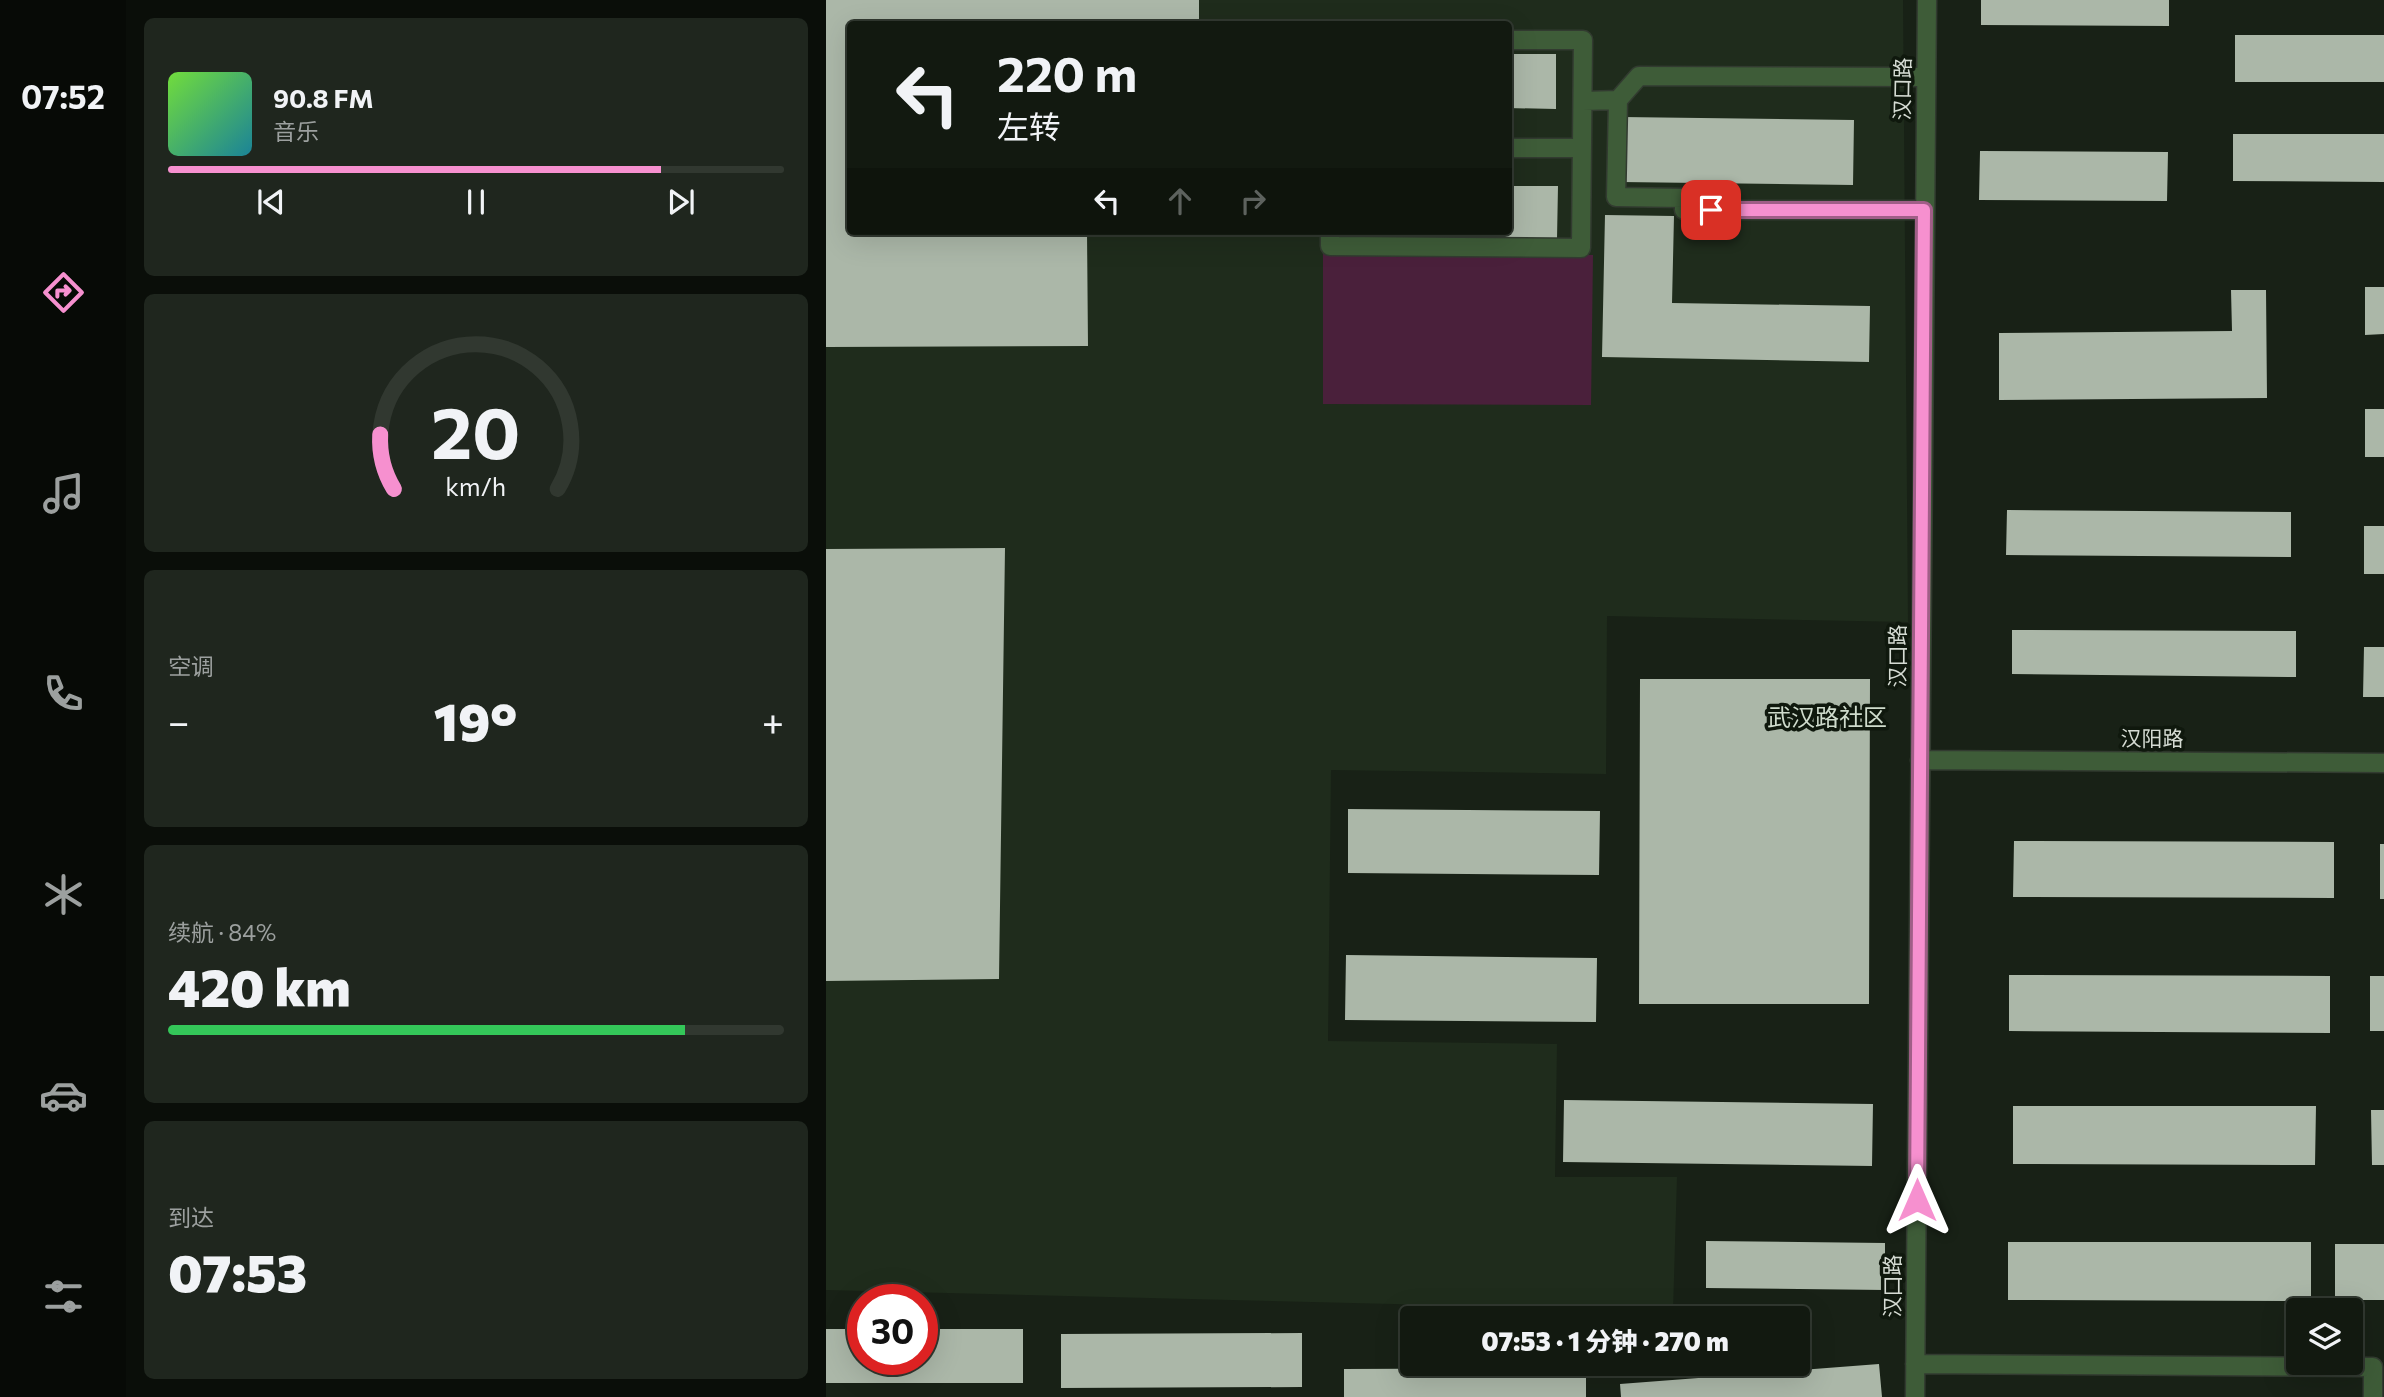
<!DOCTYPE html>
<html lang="zh">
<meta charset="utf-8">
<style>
body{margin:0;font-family:Commissioner,"Noto Sans SC",sans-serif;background:#1f261e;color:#f1f3f6;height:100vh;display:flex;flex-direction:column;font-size:26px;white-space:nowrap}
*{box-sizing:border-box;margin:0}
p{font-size:23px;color:#9ca09f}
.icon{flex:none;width:38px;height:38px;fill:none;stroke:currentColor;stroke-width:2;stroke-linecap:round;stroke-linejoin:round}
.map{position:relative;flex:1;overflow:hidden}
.details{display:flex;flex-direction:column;gap:18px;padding:18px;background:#0a0e09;width:700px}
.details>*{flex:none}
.banner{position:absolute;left:21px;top:21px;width:665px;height:214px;border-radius:7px;box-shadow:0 7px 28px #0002,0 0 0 2px #313830;background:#121910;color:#f1f3f6;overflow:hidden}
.tools{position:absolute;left:1460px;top:1298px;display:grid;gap:14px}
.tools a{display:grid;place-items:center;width:77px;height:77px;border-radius:7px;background:#121910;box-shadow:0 7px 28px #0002,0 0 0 2px #313830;font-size:35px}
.speed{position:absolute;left:21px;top:1284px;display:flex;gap:14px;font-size:35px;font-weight:700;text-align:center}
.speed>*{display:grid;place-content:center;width:91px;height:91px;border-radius:50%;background:#121910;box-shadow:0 7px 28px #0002,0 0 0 2px #313830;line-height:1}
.speed .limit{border:10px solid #d22;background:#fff;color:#111}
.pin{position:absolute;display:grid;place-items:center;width:60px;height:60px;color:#fff;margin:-30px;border-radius:14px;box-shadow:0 4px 10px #0006}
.me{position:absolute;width:77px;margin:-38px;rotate:0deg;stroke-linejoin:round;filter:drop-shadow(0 0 5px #0008)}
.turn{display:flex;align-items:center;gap:24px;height:147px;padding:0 35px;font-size:32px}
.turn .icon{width:91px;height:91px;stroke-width:2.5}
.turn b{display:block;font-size:49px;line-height:60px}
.lanes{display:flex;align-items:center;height:66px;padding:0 35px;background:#0003;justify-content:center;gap:35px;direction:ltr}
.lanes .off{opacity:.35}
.big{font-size:52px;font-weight:800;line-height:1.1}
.details .widget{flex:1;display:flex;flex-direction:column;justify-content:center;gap:10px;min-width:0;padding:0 24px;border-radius:10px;background:#1f261e}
.details .dial{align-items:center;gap:0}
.dial svg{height:182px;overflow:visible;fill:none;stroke:#313830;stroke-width:7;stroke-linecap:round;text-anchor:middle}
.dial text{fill:#f1f3f6;stroke:none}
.song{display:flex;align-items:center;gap:21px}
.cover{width:84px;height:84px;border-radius:10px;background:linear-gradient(135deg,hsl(100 70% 55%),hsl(190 70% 35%))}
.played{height:7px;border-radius:4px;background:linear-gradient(90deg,#f690cf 80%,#313830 80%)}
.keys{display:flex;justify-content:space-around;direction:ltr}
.heat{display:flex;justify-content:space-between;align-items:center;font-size:38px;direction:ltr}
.charge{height:10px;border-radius:5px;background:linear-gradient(90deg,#34c759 84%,#313830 0)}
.trip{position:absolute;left:574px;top:1306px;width:410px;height:70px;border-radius:7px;background:#121910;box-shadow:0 7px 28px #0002,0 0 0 2px #313830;font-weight:800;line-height:70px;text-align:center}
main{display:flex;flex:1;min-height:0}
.tab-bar{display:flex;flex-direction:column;width:126px;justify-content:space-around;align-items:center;background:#070a06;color:#9ca09f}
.tab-bar .icon{width:49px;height:49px}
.tab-bar .active{color:#f690cf}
.tab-bar b{font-size:32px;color:#f1f3f6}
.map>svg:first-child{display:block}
.built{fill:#1f2c1c;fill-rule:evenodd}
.green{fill:#4a203b}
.building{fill:#abb7a8}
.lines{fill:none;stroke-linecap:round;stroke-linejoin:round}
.minor-casing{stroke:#323b30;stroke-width:21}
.minor{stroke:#3e5c38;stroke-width:18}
.route-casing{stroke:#a05e87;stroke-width:18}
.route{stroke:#f690cf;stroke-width:12}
.labels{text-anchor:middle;stroke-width:7;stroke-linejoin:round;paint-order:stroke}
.street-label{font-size:21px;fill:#d5dbd3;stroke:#0f180d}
.quarter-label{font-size:24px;fill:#cfdbcc;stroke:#0f180d}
</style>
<main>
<nav class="tab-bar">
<b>07:52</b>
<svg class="icon active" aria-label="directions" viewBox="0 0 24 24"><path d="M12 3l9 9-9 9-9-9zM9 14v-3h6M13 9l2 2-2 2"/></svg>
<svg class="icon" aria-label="music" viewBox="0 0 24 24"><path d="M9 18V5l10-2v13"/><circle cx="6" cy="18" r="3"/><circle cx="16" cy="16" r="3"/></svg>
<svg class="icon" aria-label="phone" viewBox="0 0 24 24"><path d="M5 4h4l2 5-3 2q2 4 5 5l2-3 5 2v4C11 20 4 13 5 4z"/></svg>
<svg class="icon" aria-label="climate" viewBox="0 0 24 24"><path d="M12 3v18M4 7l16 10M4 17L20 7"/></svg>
<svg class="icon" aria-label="car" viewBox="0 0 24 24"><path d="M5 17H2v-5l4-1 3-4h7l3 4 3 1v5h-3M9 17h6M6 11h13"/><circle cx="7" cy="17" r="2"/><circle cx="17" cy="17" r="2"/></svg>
<svg class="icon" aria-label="filters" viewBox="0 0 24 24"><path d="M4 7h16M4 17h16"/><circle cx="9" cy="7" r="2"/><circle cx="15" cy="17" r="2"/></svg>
</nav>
<section class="details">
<div class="widget">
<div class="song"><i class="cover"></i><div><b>90.8 FM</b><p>音乐</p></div></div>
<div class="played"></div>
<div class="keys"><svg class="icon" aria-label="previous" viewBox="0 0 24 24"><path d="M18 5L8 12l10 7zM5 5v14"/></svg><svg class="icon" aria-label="pause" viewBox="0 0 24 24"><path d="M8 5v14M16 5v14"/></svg><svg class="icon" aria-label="next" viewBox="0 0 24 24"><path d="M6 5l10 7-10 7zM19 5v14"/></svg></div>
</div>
<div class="widget dial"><svg viewBox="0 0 100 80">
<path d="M14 69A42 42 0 1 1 86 69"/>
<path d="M14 69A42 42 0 0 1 8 45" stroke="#f690cf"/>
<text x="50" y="56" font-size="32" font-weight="700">20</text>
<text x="50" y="72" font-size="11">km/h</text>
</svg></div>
<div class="widget"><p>空调</p>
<div class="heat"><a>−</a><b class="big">19°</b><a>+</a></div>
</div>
<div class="widget"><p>续航 · 84%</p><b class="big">420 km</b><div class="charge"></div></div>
<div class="widget"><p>到达</p><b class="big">07:53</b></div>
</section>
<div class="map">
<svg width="1558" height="1397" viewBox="0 0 1558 1397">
<rect width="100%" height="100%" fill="#182116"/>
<path class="built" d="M 0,0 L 1077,0 L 1082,622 L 781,616 L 780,774 L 505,770 L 502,1041 L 731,1044 L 729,1177 L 851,1177 L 847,1311 L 0,1290 ZM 24,24 L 682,24 L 682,231 L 24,231 Z"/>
<path class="green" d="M 497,253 L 767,255 L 765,405 L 497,404 Z"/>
<path class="building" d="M 0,0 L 373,0 L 373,24 L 24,24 L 24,231 L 261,231 L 262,346 L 0,347 Z
M 1155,0 L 1343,0 L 1343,26 L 1155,25 Z
M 1409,35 L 1558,35 L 1558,82 L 1409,82 Z
M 682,54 L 730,54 L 730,109 L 682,108 Z
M 796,117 L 1028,120 L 1027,185 L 795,182 Z
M 1407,134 L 1558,134 L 1558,182 L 1407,181 Z
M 1154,151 L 1342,152 L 1341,201 L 1153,200 Z
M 682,186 L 732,186 L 731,239 L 514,238 L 514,231 L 682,231 Z
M 779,215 L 848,216 L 846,303 L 1044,306 L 1043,362 L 776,357 Z
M 1539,287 L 1558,287 L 1558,334 L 1539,335 Z
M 1405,290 L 1440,290 L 1441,398 L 1173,400 L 1173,333 L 1406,331 Z
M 1539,409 L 1558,409 L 1558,457 L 1539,457 Z
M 1181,510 L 1465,512 L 1465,557 L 1180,555 Z
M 1538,526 L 1558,526 L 1558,574 L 1538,574 Z
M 179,548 L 173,979 L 0,981 L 0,549 Z
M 1186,630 L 1470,631 L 1470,677 L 1186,674 Z
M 1538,647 L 1558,647 L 1558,697 L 1537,697 Z
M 814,679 L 1044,679 L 1043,1004 L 813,1004 Z
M 522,809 L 774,811 L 773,875 L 522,873 Z
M 1188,841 L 1508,842 L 1508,898 L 1187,897 Z
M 1554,844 L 1558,844 L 1558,899 L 1554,899 Z
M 520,955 L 771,958 L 770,1022 L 519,1020 Z
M 1183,975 L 1504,976 L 1504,1033 L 1183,1031 Z
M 1544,976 L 1558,976 L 1558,1031 L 1544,1031 Z
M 738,1100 L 1047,1104 L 1046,1166 L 737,1162 Z
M 1187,1106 L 1490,1106 L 1489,1165 L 1187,1164 Z
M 1545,1110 L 1558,1110 L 1558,1165 L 1546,1165 Z
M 880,1241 L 1059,1243 L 1059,1290 L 880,1288 Z
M 1182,1242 L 1485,1242 L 1485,1301 L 1182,1300 Z
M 1509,1244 L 1558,1244 L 1558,1300 L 1509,1300 Z
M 0,1329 L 37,1329 L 37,1360 L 96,1360 L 96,1329 L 197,1329 L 197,1383 L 0,1383 Z
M 476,1333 L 476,1387 L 235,1388 L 235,1334 Z
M 1053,1364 L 1056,1397 L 795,1397 L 794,1384 Z
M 760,1368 L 760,1397 L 518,1397 L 518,1369 Z"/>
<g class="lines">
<g class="minor-casing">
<path id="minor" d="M 792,100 L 790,197 L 858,198 L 858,210 L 1099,210
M 757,101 L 792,100 L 813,76 L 1100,77
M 682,148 L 756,148
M 504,231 L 504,246 L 755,248 L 757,40 L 682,40
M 1094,760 L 1558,763
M 1089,1364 L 1547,1367 L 1547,1397
M 1089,1397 L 1101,0"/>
</g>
<use href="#minor" class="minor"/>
</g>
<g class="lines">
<g class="route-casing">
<path id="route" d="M 885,210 L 1098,210 L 1091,1200"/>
</g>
<use href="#route" class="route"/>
</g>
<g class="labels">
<g class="street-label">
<text transform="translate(1077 89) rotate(-89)" y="7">汉口路</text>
<text transform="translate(1072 656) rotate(-90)" y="7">汉口路</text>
<text x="1326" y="746">汉阳路</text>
<text transform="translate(1067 1286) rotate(-90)" y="7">汉口路</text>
</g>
<g class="quarter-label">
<text x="1001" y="726">武汉路社区</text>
</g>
</g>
</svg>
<div class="tools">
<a><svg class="icon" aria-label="layers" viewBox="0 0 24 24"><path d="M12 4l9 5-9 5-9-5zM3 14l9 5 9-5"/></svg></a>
</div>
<div class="speed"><div class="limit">30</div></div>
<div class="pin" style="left:885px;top:210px;background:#d93025"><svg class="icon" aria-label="arrive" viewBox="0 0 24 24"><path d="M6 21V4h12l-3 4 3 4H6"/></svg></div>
<svg class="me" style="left:1091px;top:1200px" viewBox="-20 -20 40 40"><path d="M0-17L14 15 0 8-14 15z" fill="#f690cf" stroke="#fff" stroke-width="4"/></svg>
<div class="trip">07:53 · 1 分钟 · 270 m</div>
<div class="banner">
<div class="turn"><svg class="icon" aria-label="left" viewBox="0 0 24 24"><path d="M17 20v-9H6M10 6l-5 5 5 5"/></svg><div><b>220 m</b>左转</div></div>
<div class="lanes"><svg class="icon" aria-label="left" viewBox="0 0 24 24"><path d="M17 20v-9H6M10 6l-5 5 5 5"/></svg><svg class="icon off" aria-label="ahead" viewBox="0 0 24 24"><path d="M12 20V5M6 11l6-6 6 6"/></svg><svg class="icon off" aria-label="right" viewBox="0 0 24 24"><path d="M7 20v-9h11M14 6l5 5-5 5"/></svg></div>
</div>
</div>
</main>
